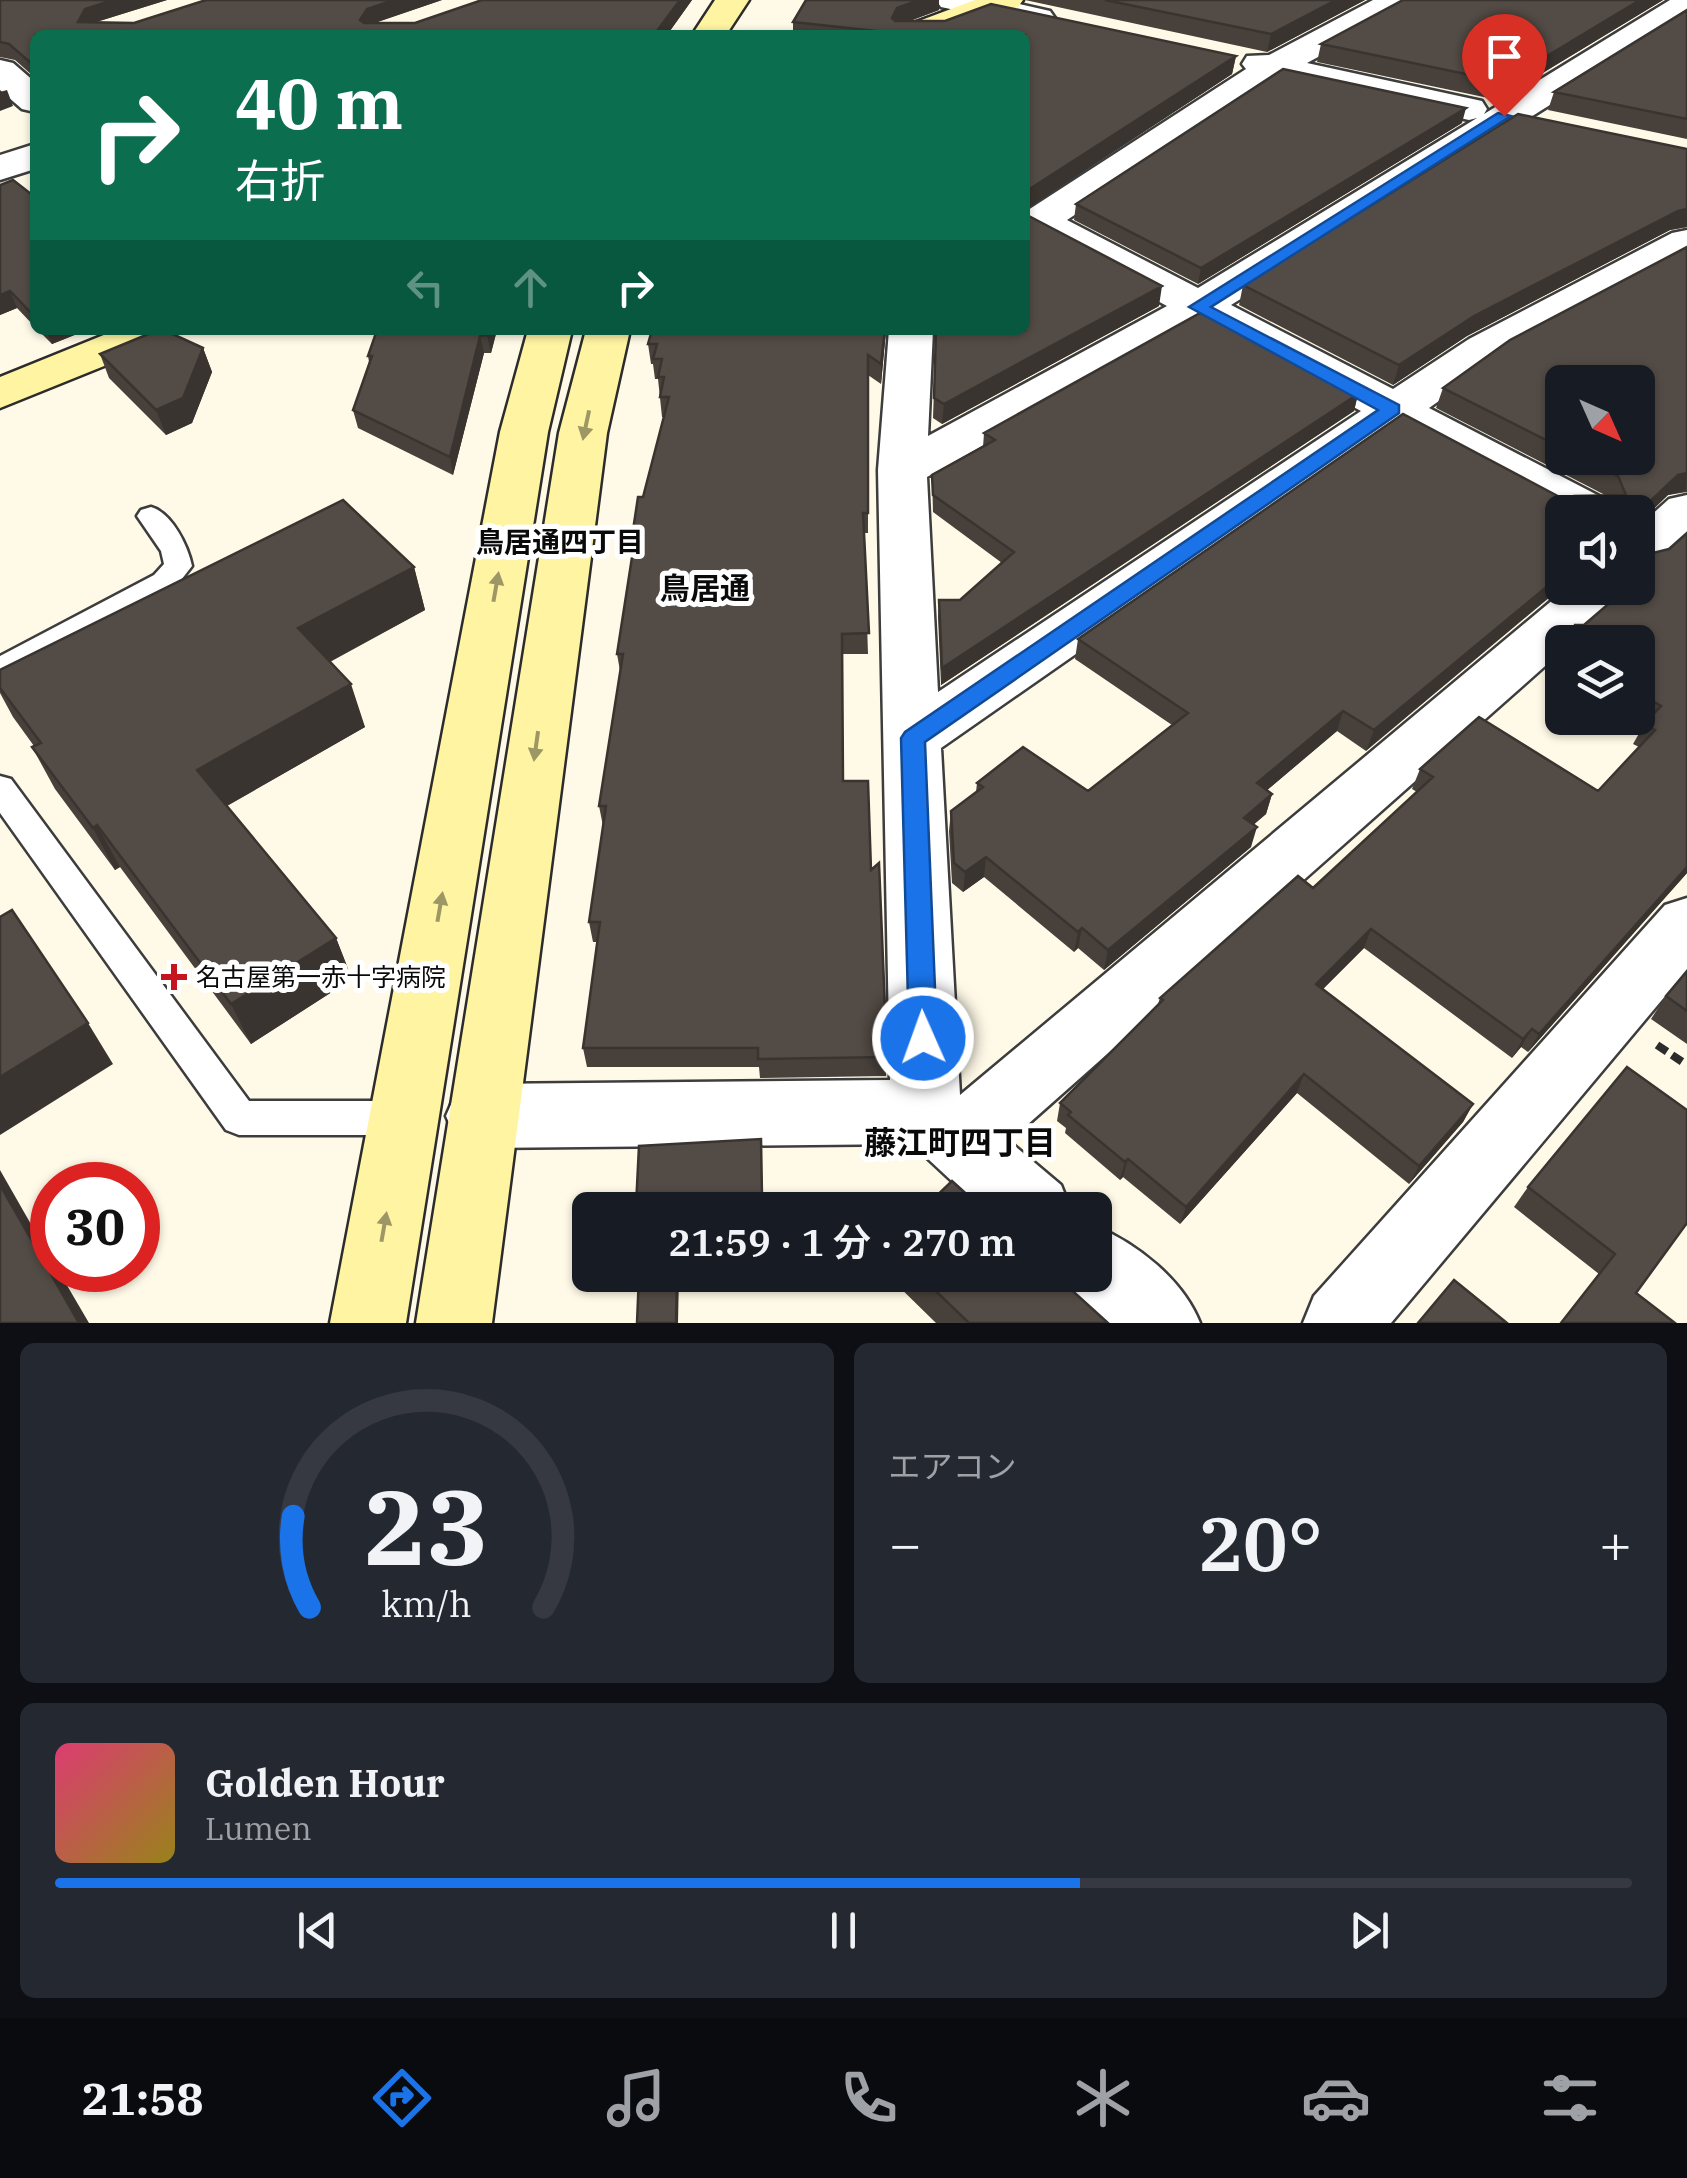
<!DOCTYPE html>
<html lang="ja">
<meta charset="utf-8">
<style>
body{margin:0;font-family:"IBM Plex Serif","Noto Sans JP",serif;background:#242831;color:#f1f3f6;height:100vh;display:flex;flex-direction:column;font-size:38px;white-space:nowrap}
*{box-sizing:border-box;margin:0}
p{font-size:32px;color:#9ea1a6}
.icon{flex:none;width:55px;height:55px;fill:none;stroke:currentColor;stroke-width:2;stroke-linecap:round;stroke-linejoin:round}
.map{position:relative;height:1323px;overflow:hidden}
.drawer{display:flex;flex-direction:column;gap:20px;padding:20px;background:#0d0f14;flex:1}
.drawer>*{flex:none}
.top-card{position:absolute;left:30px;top:30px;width:1000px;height:305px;border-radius:15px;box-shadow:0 2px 8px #0004;background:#0b6e4f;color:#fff;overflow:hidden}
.needle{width:65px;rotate:135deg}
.controls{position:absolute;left:1545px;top:365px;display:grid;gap:20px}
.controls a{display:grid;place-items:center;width:110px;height:110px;border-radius:15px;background:#171b24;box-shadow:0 2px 8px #0004;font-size:50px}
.speed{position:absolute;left:30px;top:1162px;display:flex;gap:20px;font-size:50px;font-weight:700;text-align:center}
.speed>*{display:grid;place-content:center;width:130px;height:130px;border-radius:50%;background:#171b24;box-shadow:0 2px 8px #0004;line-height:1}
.speed .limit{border:15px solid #d22;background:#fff;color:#111}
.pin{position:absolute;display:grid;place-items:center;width:85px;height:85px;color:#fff;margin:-102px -42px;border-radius:50% 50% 50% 0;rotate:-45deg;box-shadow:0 0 10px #0007}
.pin .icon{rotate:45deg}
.me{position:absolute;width:110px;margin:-55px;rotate:358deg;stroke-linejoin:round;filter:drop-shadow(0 0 8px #0008)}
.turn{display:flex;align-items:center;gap:35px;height:210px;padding:0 40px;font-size:45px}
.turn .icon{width:130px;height:130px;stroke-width:2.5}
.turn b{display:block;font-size:70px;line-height:85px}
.lanes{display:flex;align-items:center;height:95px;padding:0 40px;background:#0003;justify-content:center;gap:50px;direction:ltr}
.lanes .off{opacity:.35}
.big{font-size:75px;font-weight:600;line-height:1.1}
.drawer .card{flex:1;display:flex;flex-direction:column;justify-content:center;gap:15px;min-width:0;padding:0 35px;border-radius:15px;background:#242831}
.drawer .dial{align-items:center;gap:0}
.dial svg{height:260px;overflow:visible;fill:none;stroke:#363941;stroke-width:7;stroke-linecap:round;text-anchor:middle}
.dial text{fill:#f1f3f6;stroke:none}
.song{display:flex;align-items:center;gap:30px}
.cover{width:120px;height:120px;border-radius:15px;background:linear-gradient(135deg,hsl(340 70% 55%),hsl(50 70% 35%))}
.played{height:10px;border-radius:5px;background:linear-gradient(90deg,#1a73e8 65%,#363941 65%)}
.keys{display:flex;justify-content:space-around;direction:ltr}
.heat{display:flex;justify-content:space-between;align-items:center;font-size:55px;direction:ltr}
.drawer .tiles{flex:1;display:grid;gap:20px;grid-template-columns:1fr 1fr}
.card:last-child{grid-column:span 2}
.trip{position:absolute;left:572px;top:1192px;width:540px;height:100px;border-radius:15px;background:#171b24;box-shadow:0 2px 8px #0004;font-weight:600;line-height:100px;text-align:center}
.tabs{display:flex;height:160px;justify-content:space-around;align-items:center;background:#090b0e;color:#9ea1a6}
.tabs .icon{width:70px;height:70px}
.tabs .active{color:#1a73e8}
.tabs b{font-size:45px;color:#f1f3f6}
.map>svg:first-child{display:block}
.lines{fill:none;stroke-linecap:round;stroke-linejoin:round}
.lane-casing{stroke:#3d3d3d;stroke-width:5}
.street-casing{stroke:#3d3d3d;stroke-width:5}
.secondary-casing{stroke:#2c2c2c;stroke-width:5}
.path{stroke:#2c2c2c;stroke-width:8;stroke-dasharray:12 6;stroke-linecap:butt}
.lane{fill:#fff;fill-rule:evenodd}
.street{fill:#fff;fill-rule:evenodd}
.secondary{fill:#fff4a2;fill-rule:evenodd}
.wall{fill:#47403b;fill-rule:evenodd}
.shaded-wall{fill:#3a3430}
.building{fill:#534b45;stroke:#3a3430;stroke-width:2.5}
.oneway{fill:#9d9665}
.route{fill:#1a73e8;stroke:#114b97;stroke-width:2.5}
.poi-dot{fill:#c51620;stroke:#fff;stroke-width:4}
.labels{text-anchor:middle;stroke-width:10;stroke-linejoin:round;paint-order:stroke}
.poi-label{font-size:25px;fill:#0a0a0a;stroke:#fff;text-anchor:start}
.neighbourhood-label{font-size:28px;font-weight:bold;fill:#0a0a0a;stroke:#fff}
.quarter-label{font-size:30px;font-weight:bold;fill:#0a0a0a;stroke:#fff}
.near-neighbourhood-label{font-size:32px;font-weight:bold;fill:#0a0a0a;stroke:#fff}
</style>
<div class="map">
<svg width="1687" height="1323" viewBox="0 0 1687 1323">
<rect width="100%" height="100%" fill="#fffae7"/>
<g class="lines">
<g class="lane-casing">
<path id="lane" d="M 151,507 C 172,513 188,546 192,566 L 174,589 L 0,680 L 0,656 L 154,575 L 164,564 L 161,551 L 137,516 L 141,510 Z
M 0,776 L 11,779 L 249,1101 L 403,1101 L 416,1106 L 422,1118 L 416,1130 L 403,1135 L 239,1135 L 226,1130 L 0,813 Z"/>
</g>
<g class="street-casing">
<path id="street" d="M 936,0 L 1001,0 L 1050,11 L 1055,18 L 1050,25 L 1038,28 L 941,7 Z
M 1373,0 L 1415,0 L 1410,7 L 1307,63 L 1482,101 L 1487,109 L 1484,114 L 1670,0 L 1687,0 L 1687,19 L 1231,305 L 1393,389 L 1469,339 L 1672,233 L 1687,230 L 1687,258 L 1501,357 L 1429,408 L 1607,500 L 1614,512 L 1562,512 L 1562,519 L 1397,430 L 941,748 L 960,1095 L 1567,588 L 1626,588 L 1619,601 L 1572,642 L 1562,642 L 1562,651 L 1009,1141 L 1061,1185 L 1071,1210 L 983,1210 L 912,1144 L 481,1148 L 456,1139 L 446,1116 L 456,1093 L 481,1084 L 890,1080 L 878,470 L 889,330 L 933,330 L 928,436 L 1167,306 L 1025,230 L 1025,212 L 1246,69 L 1242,64 L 1247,56 L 1269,55 ZM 1280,79 L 1469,120 L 1477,118 L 1198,288 L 1067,220 ZM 1199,324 L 1361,411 L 938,692 L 927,477 Z
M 0,60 L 13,63 L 35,82 L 35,112 L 22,109 L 0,90 Z
M 35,144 L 35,169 L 0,180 L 0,155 Z
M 1687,495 L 1687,539 L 1656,567 L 1638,572 L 1638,527 L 1669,499 Z
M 1687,898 L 1687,970 L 1391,1323 L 1303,1323 L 1314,1296 L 1665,905 Z
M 1095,1226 C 1138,1244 1183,1280 1200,1323 L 1106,1323 L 1069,1289 L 1063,1275 L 1095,1275 Z"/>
</g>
<g class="secondary-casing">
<path id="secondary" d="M 715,0 L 749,0 L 726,35 L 692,35 Z
M 975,0 L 1023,0 L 1018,7 L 944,35 L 895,35 L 900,28 Z
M 116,330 L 177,330 L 171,339 L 0,408 L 0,377 Z
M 528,330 L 572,330 L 548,432 L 406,1323 L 330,1323 L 500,432 Z
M 586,330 L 630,330 L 607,433 L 492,1323 L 416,1323 L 559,433 Z"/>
</g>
<path class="path" d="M 1657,1045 L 1687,1065"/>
<use href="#lane" class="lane"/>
<use href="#street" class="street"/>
<use href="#secondary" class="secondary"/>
</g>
<path class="wall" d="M 0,0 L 167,0 L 96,22 L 134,23 L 442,0 L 375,23 L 415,23 L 482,0 L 692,0 L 667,35 L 35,35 L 32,75 L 15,60 L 0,57 Z
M 806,0 L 939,0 L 939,10 L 909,21 L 945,21 L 991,4 L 1236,56 L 1232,74 L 1025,210 L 1025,35 L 793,35 L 793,22 Z
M 1025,0 L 1365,0 L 1267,52 Z
M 1403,0 L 1663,0 L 1498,100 L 1317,62 L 1321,44 Z
M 1687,10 L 1687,139 L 1548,110 L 1554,92 Z
M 1462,123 L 1198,284 L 1074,220 L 1076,204 Z
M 1687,149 L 1687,227 L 1670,230 L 1467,336 L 1393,385 L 1239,305 L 1243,285 Z
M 35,197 L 35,327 L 17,308 L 0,315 Z
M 1687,247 L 1687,492 L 1668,495 L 1644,518 L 1645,555 L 1687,873 L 1528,1052 L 1521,1047 L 1512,1058 L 1364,948 L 1323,989 L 1473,1104 L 1463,1122 L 1409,1184 L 1297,1093 L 1180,1224 L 1123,1177 L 1120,1180 L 1065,1133 L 1066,1128 L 1057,1121 L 1060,1103 L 1158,1004 L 1160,998 L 1313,888 L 1417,792 L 1412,789 L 1420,769 L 1598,791 L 1639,747 L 1633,744 L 1645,723 L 1636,718 L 1638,718 L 1638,642 L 1570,637 L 1575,625 L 1584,625 L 1638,588 L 1638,512 L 1562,512 L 1366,751 L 1337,731 L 1267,790 L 1272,794 L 1266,814 L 1253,825 L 1251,847 L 1104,970 L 1078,948 L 1074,952 L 984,877 L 963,892 L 952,883 L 949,831 L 951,811 L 976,792 L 977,783 L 1088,791 L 1172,725 L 1075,659 L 1078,639 L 1569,502 L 1605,495 L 1436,408 L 1443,388 ZM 1562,382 L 1638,458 L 1562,458 Z
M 1159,306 L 942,424 L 933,418 L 936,330 Z
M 38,330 L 87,330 L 52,344 Z
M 497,330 L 491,353 L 484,353 L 453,475 L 358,428 L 353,410 L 369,362 L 368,356 Z
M 886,330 L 881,384 L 868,375 L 868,533 L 864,533 L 868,654 L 842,654 L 843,781 L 871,870 L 887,1057 L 886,1076 L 760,1078 L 759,1067 L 587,1067 L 583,1048 L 598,942 L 593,942 L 589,922 L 603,826 L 599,806 L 620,671 L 617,654 L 633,550 L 632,537 L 664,417 L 662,417 L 658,379 L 655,379 L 653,364 L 651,364 L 648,344 Z
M 203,348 L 212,372 L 192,423 L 166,435 L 109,378 L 100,354 Z
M 1358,394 L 1354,411 L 941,685 L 938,617 L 939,600 L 960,600 L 1002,563 L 933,512 L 932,475 L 983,447 L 984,433 Z
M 414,567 L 425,610 L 330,662 L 365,727 L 227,806 L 336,938 L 352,979 L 251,1044 L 120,867 L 115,870 L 55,789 L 32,747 L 34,746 L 13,717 L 0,693 L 0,670 Z
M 1562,643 L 1562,674 L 1550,667 L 1559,646 Z
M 1687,971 L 1687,1044 L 1651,1019 L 1666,996 Z
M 1687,1110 L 1687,1225 L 1599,1274 L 1514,1207 L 1528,1187 Z
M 761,1139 L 763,1207 L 728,1210 L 637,1210 L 636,1206 Z
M 887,1275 L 1055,1275 L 1108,1323 L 936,1323 Z"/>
<path class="shaded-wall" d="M 113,0 L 167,0 L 90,24 L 78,22 L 85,9 Z
M 394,0 L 442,0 L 371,24 L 363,35 L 360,20 L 367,9 Z
M 680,0 L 692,0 L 667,35 L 654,35 Z
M 919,0 L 939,0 L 939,10 L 897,26 L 892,18 L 897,8 Z
M 1336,0 L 1365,0 L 1267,52 L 1271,34 Z
M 1640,0 L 1663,0 L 1498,100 L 1504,82 Z
M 1236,56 L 1232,74 L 1025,210 L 1025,192 Z
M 7,90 L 13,106 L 0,111 L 0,92 Z
M 1466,108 L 1462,123 L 1198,284 L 1201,268 Z
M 1687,209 L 1687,227 L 1670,230 L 1467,336 L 1393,385 L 1399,365 L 1474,316 L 1678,211 Z
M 1162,286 L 1159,306 L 942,424 L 944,404 Z
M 10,291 L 17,308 L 0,315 L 0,295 Z
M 46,330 L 87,330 L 52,344 Z
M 489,330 L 497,330 L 491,353 L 487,335 Z
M 885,330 L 886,330 L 881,384 L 881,364 Z
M 480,336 L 484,353 L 453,475 L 450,457 Z
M 203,348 L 212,372 L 192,423 L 166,435 L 156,410 Z
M 1358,394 L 1354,411 L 941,685 L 942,668 Z
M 1687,473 L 1686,491 L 1668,495 L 1638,524 L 1644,507 L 1678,475 Z
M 414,567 L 425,610 L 312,671 L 298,628 Z
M 1562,574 L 1562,587 L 1366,751 L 1374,730 Z
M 351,684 L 365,727 L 216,812 L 197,770 Z
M 1343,711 L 1337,731 L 1252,803 L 1257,783 Z
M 1272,794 L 1266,814 L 1238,838 L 1244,818 Z
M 97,825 L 120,867 L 115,870 L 93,828 Z
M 1257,827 L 1251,847 L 1104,970 L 1108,950 Z
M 986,857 L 984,877 L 963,892 L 965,872 Z
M 1687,867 L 1687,873 L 1528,1052 L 1539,1034 Z
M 1082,928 L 1078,948 L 1074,952 L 1078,932 Z
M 1371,929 L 1364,948 L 1309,1003 L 1316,984 Z
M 336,938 L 352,979 L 251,1044 L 231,1004 Z
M 88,1023 L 113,1064 L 0,1135 L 0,1077 Z
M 1532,1029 L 1521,1047 L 1512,1058 L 1523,1039 Z
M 1304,1074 L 1297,1093 L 1180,1224 L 1186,1207 Z
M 1473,1104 L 1463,1122 L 1409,1184 L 1419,1166 Z
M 1128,1159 L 1123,1177 L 1120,1180 L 1125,1162 Z
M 0,1170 L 52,1261 L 52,1270 L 58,1270 L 89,1323 L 79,1323 L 0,1185 Z
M 677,1275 L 679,1275 L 678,1323 L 676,1323 Z"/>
<path class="building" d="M 0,0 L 113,0 L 85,9 L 78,22 L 134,23 L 206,0 L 394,0 L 367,9 L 360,20 L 364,23 L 415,23 L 482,0 L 680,0 L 654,35 L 35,35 L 35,81 L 33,82 L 31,63 L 9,44 L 0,42 Z
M 806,0 L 919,0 L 897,8 L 892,18 L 895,21 L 945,21 L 991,4 L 1236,56 L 1025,192 L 1025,35 L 900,35 L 904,34 L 793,22 Z
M 1105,0 L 1336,0 L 1271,34 Z
M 1403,0 L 1640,0 L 1504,82 L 1321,44 Z
M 1687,10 L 1687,119 L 1554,92 Z
M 1283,69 L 1466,108 L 1201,268 L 1076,204 Z
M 1518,114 L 1687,149 L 1687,209 L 1678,211 L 1474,316 L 1399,365 L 1243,285 Z
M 13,180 L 35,197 L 35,317 L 10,291 L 0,295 L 0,185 Z
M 1025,214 L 1162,286 L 944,404 L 934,398 L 936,330 L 1025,330 Z
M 1687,247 L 1687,473 L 1678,475 L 1644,507 L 1645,555 L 1669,549 L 1687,533 L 1687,867 L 1539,1034 L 1532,1029 L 1523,1039 L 1371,929 L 1316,984 L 1473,1104 L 1419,1166 L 1304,1074 L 1186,1207 L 1128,1159 L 1125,1162 L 1068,1115 L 1071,1112 L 1060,1103 L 1163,1000 L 1160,998 L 1298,876 L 1313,888 L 1433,777 L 1420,769 L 1479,717 L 1598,791 L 1655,730 L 1644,724 L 1661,706 L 1638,692 L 1638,642 L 1564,642 L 1574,634 L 1575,625 L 1584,625 L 1627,588 L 1638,588 L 1638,571 L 1639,567 L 1638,567 L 1638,512 L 1562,512 L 1562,574 L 1374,730 L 1343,711 L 1257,783 L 1272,794 L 1244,818 L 1257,827 L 1108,950 L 1082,928 L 1078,932 L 986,857 L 965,872 L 954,863 L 951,811 L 983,787 L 977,783 L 1023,747 L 1088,791 L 1188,713 L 1078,639 L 1403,414 L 1569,502 L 1574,496 L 1626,495 L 1618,476 L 1580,458 L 1638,458 L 1638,382 L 1562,382 L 1562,448 L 1443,388 L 1510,340 Z
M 1202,312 L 1358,394 L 942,668 L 939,600 L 960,600 L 1014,552 L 933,495 L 932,475 L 995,440 L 984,433 Z
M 158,330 L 164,330 L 203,348 L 183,398 L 156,410 L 100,354 Z
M 377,330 L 489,330 L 487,335 L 480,336 L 450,457 L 353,410 L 372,356 L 368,356 Z
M 652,330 L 885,330 L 881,364 L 868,355 L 868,513 L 863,513 L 869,633 L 842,634 L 843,781 L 868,781 L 871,870 L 879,863 L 887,1057 L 758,1059 L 758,1048 L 583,1048 L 600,922 L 589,922 L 606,806 L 599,806 L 623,654 L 617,654 L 635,538 L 632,537 L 638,497 L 643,497 L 669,397 L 660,397 L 664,377 L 658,377 L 662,359 L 653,359 L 657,344 L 648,344 Z
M 343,500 L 414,567 L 298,628 L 351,684 L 197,770 L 336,938 L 231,1004 L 97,825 L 93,828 L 32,747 L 41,743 L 0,688 L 0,670 Z
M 12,910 L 88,1023 L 0,1077 L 0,917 Z
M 1687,971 L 1687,1011 L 1666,996 Z
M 1627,1067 L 1687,1110 L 1687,1223 L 1636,1293 L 1675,1323 L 1561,1323 L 1615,1254 L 1528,1187 Z
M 761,1139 L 762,1196 L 636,1206 L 639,1146 Z
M 952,1181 L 984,1210 L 922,1210 Z
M 0,1185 L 79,1323 L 0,1323 Z
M 641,1207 L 678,1208 L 678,1210 L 641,1210 Z
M 639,1275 L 677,1275 L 676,1323 L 637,1323 Z
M 919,1275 L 1055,1275 L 1108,1323 L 969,1323 Z
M 1454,1280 L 1507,1323 L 1418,1323 Z"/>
<defs><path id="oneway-solid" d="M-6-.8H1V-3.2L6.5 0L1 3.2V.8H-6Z" transform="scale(2.5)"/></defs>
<g class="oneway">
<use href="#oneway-solid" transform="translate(586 425) rotate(102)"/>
<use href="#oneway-solid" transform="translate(496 587) rotate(-80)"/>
<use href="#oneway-solid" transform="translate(536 746) rotate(98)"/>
<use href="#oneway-solid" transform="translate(440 907) rotate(-80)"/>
<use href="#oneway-solid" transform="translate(384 1227) rotate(-80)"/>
</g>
<path class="route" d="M 1498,113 L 1511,116 L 1211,307 L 1399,405 L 1399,413 L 925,742 L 937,1038 L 933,1046 L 923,1050 L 913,1046 L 909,1038 L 901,738 L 905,732 L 1378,410 L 1189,307 Z"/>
<path class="poi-dot" d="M169 962h10v10h10v10h-10v10h-10v-10h-10v-10h10z"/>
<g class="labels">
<g class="poi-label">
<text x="196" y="986">名古屋第一赤十字病院</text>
</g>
<g class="neighbourhood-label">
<text x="560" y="552">鳥居通四丁目</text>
</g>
<g class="quarter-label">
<text x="705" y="599">鳥居通</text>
</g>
<g class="near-neighbourhood-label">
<text x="960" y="1154">藤江町四丁目</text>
</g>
</g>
</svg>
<div class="controls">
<a><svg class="needle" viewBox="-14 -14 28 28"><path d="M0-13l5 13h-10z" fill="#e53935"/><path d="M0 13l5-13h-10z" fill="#9ea1a6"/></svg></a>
<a><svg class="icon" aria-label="sound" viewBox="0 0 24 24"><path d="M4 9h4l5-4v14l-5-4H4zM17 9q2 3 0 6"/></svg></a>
<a><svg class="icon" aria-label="layers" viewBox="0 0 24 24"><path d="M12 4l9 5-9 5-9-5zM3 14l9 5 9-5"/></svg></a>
</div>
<div class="speed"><div class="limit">30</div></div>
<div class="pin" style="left:1504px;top:116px;background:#d93025"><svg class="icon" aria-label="arrive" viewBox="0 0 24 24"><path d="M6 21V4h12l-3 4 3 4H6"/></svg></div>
<svg class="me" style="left:923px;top:1038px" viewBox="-20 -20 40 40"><circle r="17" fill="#1a73e8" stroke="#fff" stroke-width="3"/><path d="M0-11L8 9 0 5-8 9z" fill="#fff"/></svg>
<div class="trip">21:59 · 1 分 · 270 m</div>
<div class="top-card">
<div class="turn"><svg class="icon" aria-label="right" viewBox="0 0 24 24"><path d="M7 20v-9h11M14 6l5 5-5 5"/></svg><div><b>40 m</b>右折</div></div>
<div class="lanes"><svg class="icon off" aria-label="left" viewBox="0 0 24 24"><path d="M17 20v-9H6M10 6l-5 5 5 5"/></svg><svg class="icon off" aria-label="ahead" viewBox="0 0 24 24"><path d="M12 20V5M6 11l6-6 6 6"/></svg><svg class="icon" aria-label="right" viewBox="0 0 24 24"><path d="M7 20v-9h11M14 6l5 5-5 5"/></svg></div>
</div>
</div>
<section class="drawer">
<div class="tiles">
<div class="card dial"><svg viewBox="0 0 100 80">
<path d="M14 69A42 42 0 1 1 86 69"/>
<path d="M14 69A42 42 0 0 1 9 41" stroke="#1a73e8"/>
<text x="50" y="56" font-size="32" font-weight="700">23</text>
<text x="50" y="72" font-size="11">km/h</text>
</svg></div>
<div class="card"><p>エアコン</p>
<div class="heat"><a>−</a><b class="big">20°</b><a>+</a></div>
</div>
<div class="card">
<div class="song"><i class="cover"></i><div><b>Golden Hour</b><p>Lumen</p></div></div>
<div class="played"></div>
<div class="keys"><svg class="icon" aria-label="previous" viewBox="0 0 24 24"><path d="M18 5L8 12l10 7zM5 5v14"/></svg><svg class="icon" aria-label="pause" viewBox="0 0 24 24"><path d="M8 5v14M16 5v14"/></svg><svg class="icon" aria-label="next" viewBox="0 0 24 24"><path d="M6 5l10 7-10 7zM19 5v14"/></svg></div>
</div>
</div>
</section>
<nav class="tabs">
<b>21:58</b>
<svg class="icon active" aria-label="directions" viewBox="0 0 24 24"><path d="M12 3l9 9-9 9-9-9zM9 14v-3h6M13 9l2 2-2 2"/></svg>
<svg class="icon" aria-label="music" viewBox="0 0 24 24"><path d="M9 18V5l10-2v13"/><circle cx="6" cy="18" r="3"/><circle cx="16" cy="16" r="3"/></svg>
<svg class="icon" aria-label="phone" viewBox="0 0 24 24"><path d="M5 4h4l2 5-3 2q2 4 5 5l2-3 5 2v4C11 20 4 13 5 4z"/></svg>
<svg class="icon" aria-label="climate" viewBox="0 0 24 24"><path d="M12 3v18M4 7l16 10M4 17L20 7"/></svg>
<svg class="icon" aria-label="car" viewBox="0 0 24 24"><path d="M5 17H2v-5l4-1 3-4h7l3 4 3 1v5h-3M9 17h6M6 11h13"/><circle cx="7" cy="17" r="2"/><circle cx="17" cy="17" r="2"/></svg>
<svg class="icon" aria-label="filters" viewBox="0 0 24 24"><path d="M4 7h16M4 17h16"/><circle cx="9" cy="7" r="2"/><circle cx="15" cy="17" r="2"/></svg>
</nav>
